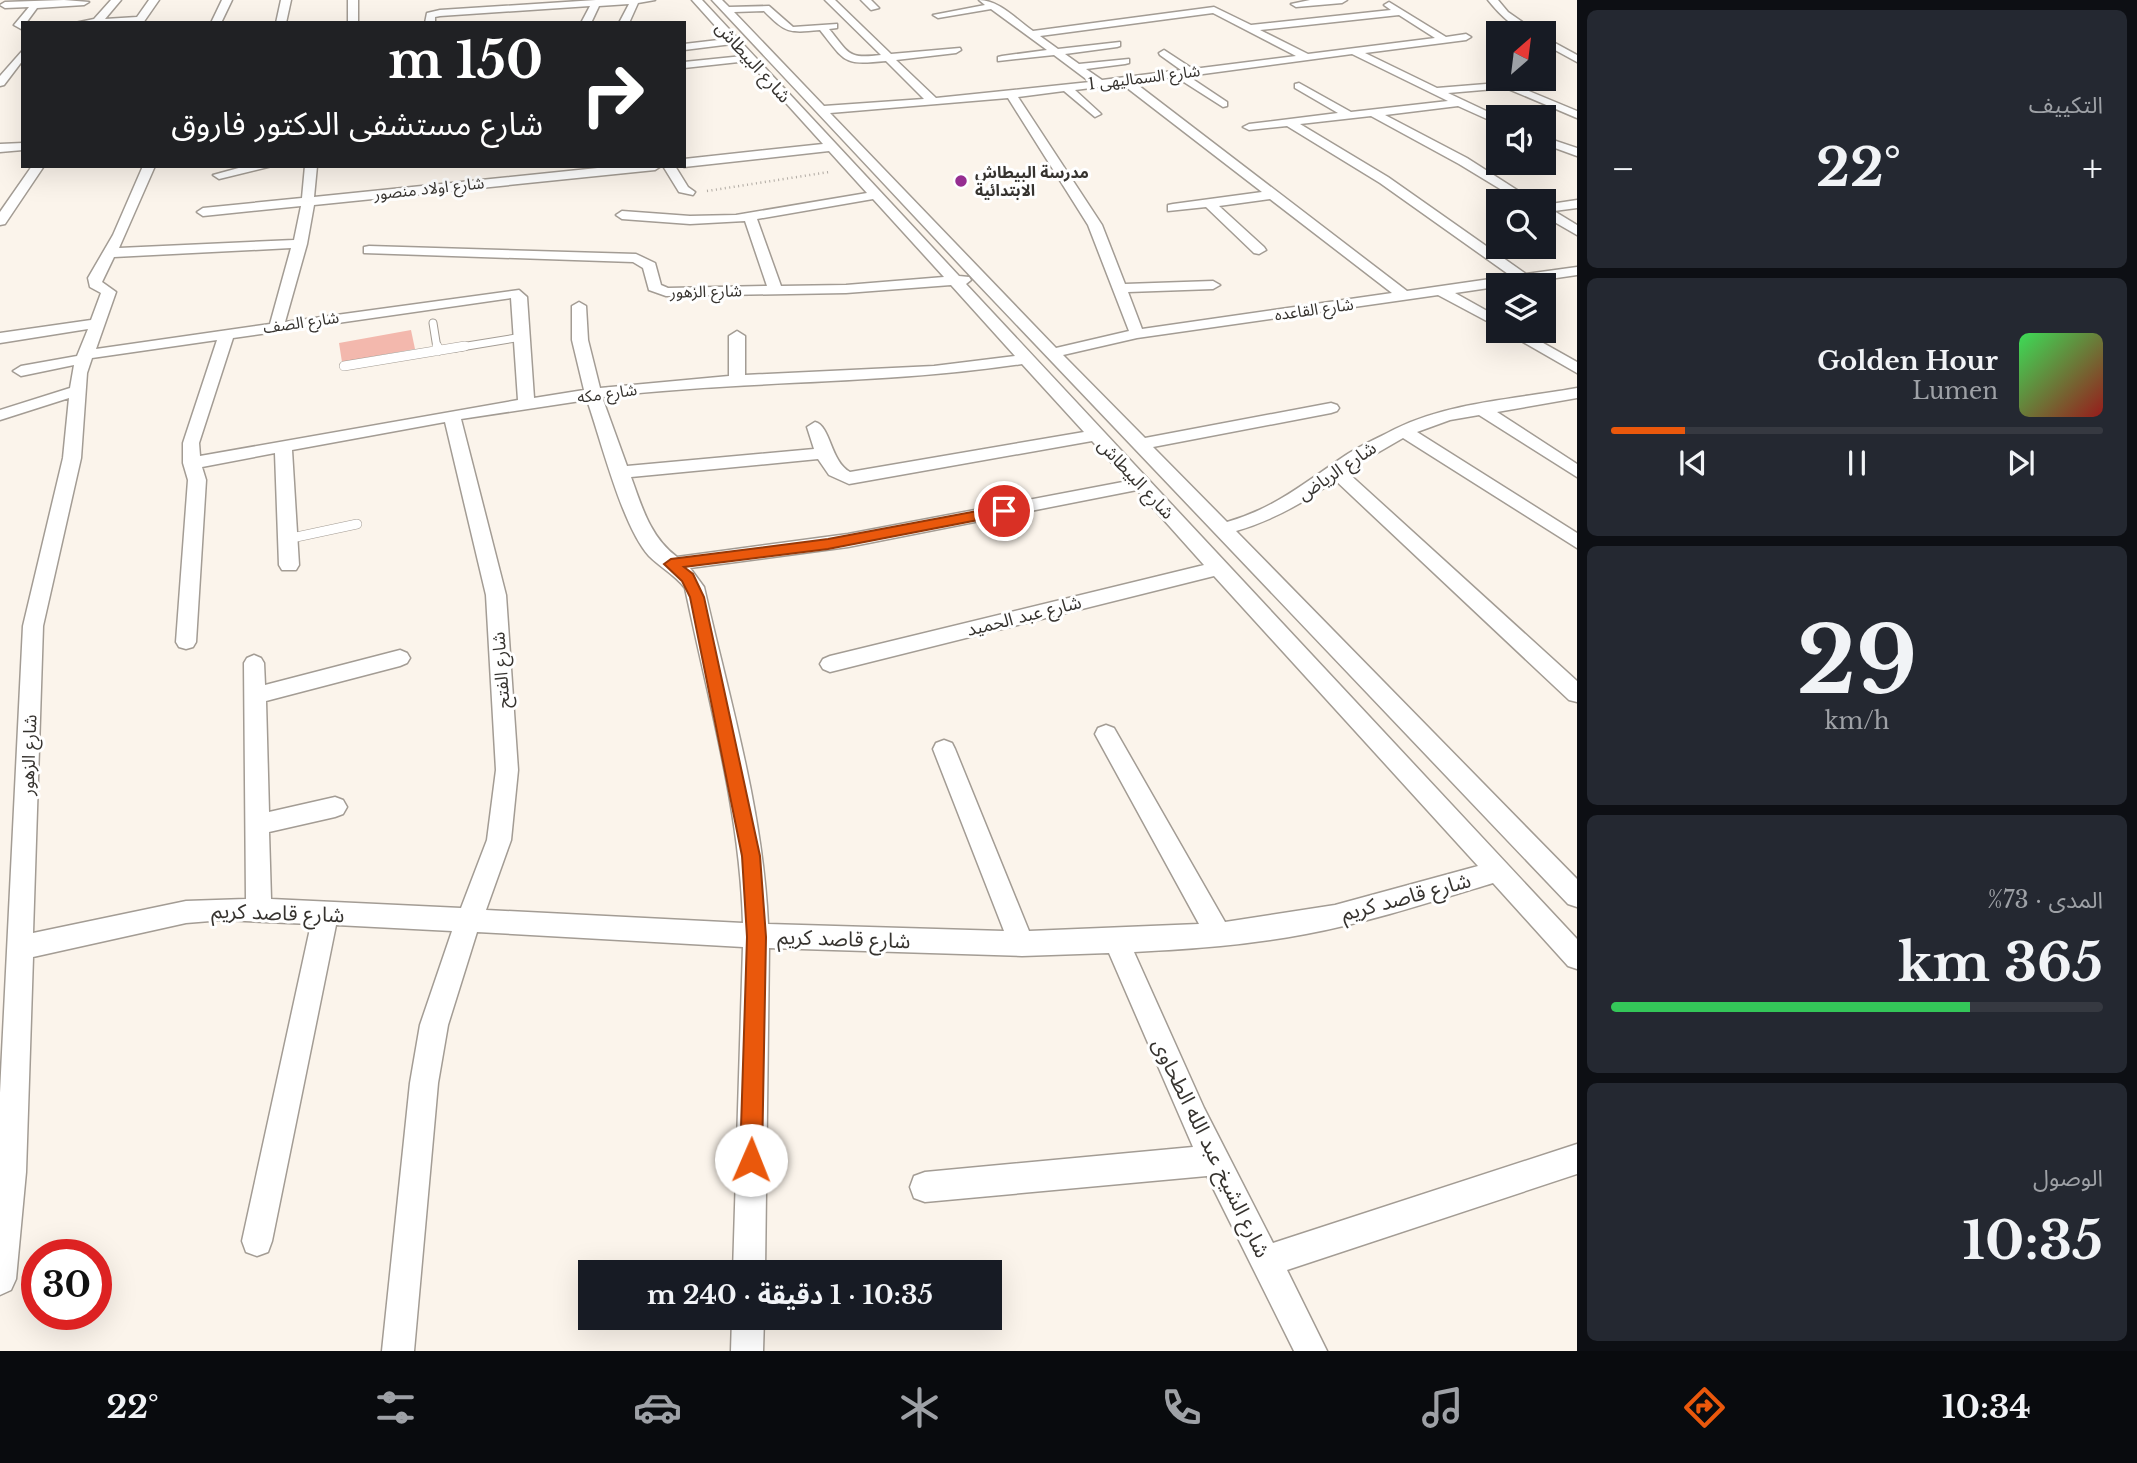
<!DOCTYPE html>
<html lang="ar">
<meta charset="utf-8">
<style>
body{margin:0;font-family:"Libre Baskerville","Noto Sans Arabic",serif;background:#242831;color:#f1f3f6;direction:rtl;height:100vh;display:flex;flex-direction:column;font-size:26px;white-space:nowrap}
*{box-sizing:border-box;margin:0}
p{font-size:23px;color:#9ea1a6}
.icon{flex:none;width:38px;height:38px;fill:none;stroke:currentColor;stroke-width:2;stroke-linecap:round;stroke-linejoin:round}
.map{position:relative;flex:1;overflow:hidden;direction:ltr}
.panel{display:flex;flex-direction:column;gap:10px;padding:10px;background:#0d0f14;width:560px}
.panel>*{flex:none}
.banner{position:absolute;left:21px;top:21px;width:665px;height:147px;border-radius:0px;box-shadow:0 7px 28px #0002;direction:rtl;background:#202124;color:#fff;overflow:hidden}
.needle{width:46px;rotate:28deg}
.buttons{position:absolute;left:1486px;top:21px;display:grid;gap:14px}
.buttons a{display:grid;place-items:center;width:70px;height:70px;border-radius:0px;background:#171b24;box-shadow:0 7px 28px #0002;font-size:35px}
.speed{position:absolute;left:21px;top:1239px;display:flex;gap:14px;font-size:35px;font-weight:700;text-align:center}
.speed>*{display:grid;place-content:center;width:91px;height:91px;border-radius:50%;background:#171b24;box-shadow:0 7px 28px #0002;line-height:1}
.speed .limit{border:10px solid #d22;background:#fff;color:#111}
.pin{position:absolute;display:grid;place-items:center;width:60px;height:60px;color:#fff;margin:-30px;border:4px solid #fff;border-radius:50%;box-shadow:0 2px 7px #0007}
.me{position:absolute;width:77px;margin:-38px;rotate:1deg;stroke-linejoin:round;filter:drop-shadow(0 0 5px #0008)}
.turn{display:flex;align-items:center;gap:24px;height:147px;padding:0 28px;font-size:32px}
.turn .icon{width:91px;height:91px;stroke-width:2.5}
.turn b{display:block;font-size:49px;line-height:60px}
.big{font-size:52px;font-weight:700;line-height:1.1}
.panel .card{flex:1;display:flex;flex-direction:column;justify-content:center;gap:10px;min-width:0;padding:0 24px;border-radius:10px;background:#242831}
.panel .dial{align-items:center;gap:0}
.dial b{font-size:91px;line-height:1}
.song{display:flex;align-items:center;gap:21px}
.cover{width:84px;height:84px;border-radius:10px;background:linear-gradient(135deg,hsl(130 70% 55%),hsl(0 70% 35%))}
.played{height:7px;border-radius:4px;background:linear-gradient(90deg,#ea580c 15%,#363941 15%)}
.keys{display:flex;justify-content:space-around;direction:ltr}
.heat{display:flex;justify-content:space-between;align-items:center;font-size:38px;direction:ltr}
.charge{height:10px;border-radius:5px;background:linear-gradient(90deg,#34c759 73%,#363941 0)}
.trip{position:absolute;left:578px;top:1260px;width:424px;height:70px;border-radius:0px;background:#171b24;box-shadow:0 7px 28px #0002;font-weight:700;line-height:70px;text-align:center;direction:rtl}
.tab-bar{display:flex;height:112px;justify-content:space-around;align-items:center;background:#090b0e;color:#9ea1a6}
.tab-bar .icon{width:49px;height:49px}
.tab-bar .selected{color:#ea580c}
.tab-bar b{font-size:32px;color:#f1f3f6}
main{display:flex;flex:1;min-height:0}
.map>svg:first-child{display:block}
.green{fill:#f3b8ad}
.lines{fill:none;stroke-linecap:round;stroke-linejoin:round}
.lane-far1-casing{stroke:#a39c94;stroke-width:9}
.lane-casing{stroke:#a39c94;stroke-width:10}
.street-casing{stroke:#a39c94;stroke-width:3}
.path{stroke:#afa9a2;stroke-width:2.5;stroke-dasharray:1 3.5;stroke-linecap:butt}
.lane-far1{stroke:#fff;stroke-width:7}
.lane{stroke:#fff;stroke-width:9}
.street{fill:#fff;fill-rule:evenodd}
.route{fill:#ea580c;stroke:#983908;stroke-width:2}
.poi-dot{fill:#962d91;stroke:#fff;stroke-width:2.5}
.labels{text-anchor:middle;stroke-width:6;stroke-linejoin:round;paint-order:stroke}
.far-street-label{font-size:16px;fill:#36332f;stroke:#fff}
.far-poi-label{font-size:16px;font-weight:bold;fill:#36332f;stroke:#fff;text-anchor:start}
.street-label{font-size:18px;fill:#36332f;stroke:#fff}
.near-street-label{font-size:21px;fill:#36332f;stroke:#fff}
</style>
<main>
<section class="panel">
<div class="card"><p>التكييف</p>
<div class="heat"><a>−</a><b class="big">22°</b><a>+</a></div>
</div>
<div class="card">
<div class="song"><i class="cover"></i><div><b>Golden Hour</b><p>Lumen</p></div></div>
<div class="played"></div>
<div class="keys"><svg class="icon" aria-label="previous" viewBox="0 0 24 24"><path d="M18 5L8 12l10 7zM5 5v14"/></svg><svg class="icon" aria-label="pause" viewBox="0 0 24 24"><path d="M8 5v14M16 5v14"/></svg><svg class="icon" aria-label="next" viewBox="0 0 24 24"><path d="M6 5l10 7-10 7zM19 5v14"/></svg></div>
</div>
<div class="card dial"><b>29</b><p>km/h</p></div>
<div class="card"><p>المدى · 73%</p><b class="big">365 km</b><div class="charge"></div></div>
<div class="card"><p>الوصول</p><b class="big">10:35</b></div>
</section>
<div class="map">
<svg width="1577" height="1351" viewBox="0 0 1577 1351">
<rect width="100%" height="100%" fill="#fbf4eb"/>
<path class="green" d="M 411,330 L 415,349 L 342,362 L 339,343 Z"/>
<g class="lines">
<g class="lane-far1-casing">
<path id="lane-far1" d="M 433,323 L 437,348
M 455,348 L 522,337"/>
</g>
<g class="lane-casing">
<path id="lane" d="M 437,346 L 438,351
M 344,366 L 465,346
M 287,539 L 357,524"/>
</g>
<g class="street-casing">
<path id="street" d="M 64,0 L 89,2 L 84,5 L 37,8 L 26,23 L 23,23 L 23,30 L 14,25 L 29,7 L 5,8 L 0,5 L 5,2 Z
M 111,0 L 121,0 L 105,19 L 137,17 L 149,0 L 159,0 L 143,23 L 75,23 L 94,19 Z
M 222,0 L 232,0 L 221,23 L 211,23 Z
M 281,0 L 291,0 L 286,23 L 276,23 Z
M 348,0 L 358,0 L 358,23 L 348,23 Z
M 596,0 L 655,0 L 638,3 L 629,23 L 619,23 L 629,4 L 599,6 L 591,23 L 581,23 L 590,6 L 440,16 L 435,17 L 435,23 L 425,23 L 427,13 L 440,10 Z
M 692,0 L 702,0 L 959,276 L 969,277 L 971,280 L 966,284 L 1577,939 L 1577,969 L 1568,966 L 1493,883 C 1431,902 1369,922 1306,934 C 1249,945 1192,949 1134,952 L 1204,1108 L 1273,1243 L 1577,1144 L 1577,1174 L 1287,1270 L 1327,1351 L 1294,1351 L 1207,1176 L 925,1202 L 914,1198 L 910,1187 L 914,1176 L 925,1172 L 1193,1147 L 1109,953 L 1022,956 L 769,948 L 765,1272 L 733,1272 L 743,947 L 477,932 L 448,1025 L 438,1083 L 414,1351 L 382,1351 L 410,1083 L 420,1025 L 452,931 L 336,925 L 272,1241 L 268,1252 L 257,1256 L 246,1252 L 242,1241 L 311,924 L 223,920 L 186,923 L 33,957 L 26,1172 L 16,1279 L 11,1290 L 0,1295 L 0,1093 L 23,626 L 63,458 L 69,398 L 0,420 L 0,410 L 70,388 L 74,365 L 21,376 L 13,371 L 21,366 L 77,356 L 88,329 L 0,343 L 0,333 L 91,320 L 101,293 L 90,287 L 88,278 L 113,235 L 143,166 L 155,166 L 119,248 L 294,240 L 301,206 L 203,216 L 197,212 L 203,208 L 302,198 L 305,166 L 317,166 L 314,197 L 617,166 L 661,166 L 655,170 L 314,205 L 307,244 L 285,322 L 519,290 L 527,297 L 534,398 L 584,390 L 572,340 L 572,306 L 579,302 L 586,306 L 588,340 L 600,388 L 729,376 L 729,336 L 737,331 L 745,336 L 745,375 L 934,366 L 1015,356 L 951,285 L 846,293 L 666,296 L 649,290 L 643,268 L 633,262 L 364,253 L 364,247 L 369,246 L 636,254 L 655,263 L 661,285 L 668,288 L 767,286 L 745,221 L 690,224 L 622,219 L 616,215 L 622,211 L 690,216 L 736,215 L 867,193 L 829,151 L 684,167 L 683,166 L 684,159 L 823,144 L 748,61 L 684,68 L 684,62 L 743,56 L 732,44 L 684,50 L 684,44 L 727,39 ZM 873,199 L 944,277 L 846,285 L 781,286 L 757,219 ZM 291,248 L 270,324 L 96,349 L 116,292 L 102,282 L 114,257 ZM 511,298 L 518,400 L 200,456 L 199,443 L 233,338 ZM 217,340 L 183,443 L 183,463 L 188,480 L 176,642 L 179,647 L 186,649 L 193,647 L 196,642 L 206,480 L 202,467 L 275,453 L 279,565 L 282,570 L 296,570 L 299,565 L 292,450 L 445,422 L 486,595 L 496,770 L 487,840 L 461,908 L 271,899 L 269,832 L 335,817 L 343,814 L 347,807 L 343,800 L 335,797 L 269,812 L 266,701 L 400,666 L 407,663 L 410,658 L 407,653 L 400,650 L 265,685 L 264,663 L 261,658 L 254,655 L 247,658 L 244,663 L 246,899 L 186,901 L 33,933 L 43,626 L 81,458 L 87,373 L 92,358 ZM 1022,364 L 1084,432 L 850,472 C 830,461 831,426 815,422 L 807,427 L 814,449 L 627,466 L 602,397 C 742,380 883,385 1022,364 ZM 587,400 C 601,440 622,526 649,556 C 661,568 674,574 685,588 C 708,699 740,810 743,923 L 486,910 L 511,840 L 518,770 L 506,595 L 461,419 ZM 1092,441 L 1128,481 L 848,534 L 677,557 C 650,537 642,507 631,477 L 818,459 L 829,475 L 849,484 ZM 1137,490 L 1204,565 L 830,656 L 823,659 L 820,664 L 823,669 L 830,672 L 1214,576 L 1478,866 L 1335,905 L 1225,922 L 1114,728 L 1106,725 L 1098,728 L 1095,734 L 1199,924 L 1029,931 L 955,749 L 952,743 L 944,740 L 936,743 L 933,749 L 1004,931 L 768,924 C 763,810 729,698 704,587 L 690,568 L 848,547 Z
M 712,0 L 722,0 L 729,7 L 769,6 L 793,27 L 837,24 L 837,28 L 829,29 C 850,54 847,59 881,55 L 825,0 L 835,0 L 891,54 L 960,48 L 961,50 L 956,53 L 896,60 L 936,98 L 1090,82 L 1054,55 L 998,61 L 998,57 L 1002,56 L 1047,50 L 991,9 L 938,18 L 933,15 L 985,5 L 979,0 C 999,0 1017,20 1033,31 L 1214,7 L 1251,25 L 1391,10 L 1384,5 L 1389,2 L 1446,37 L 1466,34 L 1471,37 L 1466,40 L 1365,53 L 1437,88 L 1549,79 L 1549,83 L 1519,87 L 1577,111 L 1577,118 L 1506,88 L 1448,93 L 1499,117 L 1498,124 L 1458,106 L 1385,115 L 1467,158 L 1534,201 L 1520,201 L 1459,164 L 1371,116 L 1300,124 L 1388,177 L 1526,274 L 1577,267 L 1577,275 L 1455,293 L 1498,317 L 1498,327 L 1438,295 L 1137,338 L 1063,355 L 1145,438 L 1331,403 L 1337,405 L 1339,408 L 1337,411 L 1331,413 L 1153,447 L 1227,522 C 1275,508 1303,484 1343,457 C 1359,446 1378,438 1395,429 C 1450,402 1517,399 1577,388 L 1577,398 L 1497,412 L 1577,464 L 1577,477 L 1479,415 L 1450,420 L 1417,432 L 1577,533 L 1577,548 L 1403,438 L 1346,471 L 1577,681 L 1577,702 L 1569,700 L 1335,480 C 1304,503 1273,520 1236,531 L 1577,879 L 1577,907 L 1568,904 L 975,281 ZM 764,11 C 786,33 788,33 820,30 C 846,63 843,65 886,61 L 924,99 L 824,106 L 734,12 ZM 1213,13 L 1296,56 L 1193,69 L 1164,50 L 1159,53 L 1160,55 L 1181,70 L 1102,80 L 1086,69 L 1125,64 L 1129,63 L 1129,59 L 1079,64 L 1065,54 L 1117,47 L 1120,46 L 1120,42 L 1058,49 L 1040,36 ZM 1399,15 L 1435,38 L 1308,54 L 1260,30 ZM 1352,54 L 1448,101 L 1351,112 L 1299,83 L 1295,84 L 1295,88 L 1338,113 L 1249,124 L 1243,127 L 1249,130 L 1287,126 L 1380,183 L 1511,276 L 1407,291 L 1134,82 L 1176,77 L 1223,107 L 1227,106 L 1227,102 L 1188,76 ZM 1122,84 L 1262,192 L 1173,204 L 1168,205 L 1168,211 L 1206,207 L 1254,253 L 1259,254 L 1266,250 L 1264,247 L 1219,206 L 1270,199 L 1392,293 L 1142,329 L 1128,292 L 1213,289 L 1220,285 L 1213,281 L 1125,284 L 1102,225 L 1018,97 L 1064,91 L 1095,117 L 1101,114 L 1099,112 L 1075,90 ZM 1008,98 L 1088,225 L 1129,331 L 1056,348 L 830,113 Z
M 861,0 L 871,0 L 879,8 L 871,10 Z
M 1310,0 L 1347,0 L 1342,3 L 1296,7 L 1291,4 Z
M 1488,0 L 1498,0 L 1508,12 L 1538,33 C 1518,34 1500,15 1488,0 Z
M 1544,37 L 1577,55 L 1577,62 L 1544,44 Z
M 23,50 L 23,60 L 4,85 L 0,86 L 0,76 Z
M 1544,137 L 1577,148 L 1577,156 L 1544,144 Z
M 23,143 L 23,150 L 0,152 L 0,144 Z
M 32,166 L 44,166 L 5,224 L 0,225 L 0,212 Z
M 246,166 L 272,166 L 219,179 L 213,175 Z
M 663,166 L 675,166 L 688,187 L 695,192 L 693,195 L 679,192 Z
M 1577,200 L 1577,208 L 1554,211 L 1577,225 L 1577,235 L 1544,216 L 1544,205 Z
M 1504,331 L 1522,331 L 1577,362 L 1577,373 Z
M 732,1318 L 764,1318 L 763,1351 L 731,1351 Z"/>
</g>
<path class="path" d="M 707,191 L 829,172"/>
<use href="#lane-far1" class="lane-far1"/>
<use href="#lane" class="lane"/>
<use href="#street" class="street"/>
</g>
<path class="route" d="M 1004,506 L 1011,511 L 1009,514 L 828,549 L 684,567 L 693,574 L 704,597 L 760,856 L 766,937 L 762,1160 L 759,1168 L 751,1172 L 743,1168 L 740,1160 L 747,937 L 742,856 L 690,597 L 682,581 L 664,564 L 671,559 L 828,539 Z"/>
<circle class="poi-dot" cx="961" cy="181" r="7"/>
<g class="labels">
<g class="far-street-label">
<text transform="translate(1144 77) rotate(-7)" y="6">شارع السماليهى 1</text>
<text transform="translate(429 188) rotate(-6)" y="6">شارع اولاد منصور</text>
<text transform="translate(706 291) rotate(-1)" y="6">شارع الزهور</text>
<text transform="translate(1314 309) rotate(-8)" y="6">شارع القاعده</text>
<text transform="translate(301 322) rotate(-8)" y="6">شارع الصف</text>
<text transform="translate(607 393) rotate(-8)" y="6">شارع مكه</text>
</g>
<g class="far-poi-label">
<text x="975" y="178">مدرسة البيطاش<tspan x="975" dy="18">الابتدائية</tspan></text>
</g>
<g class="street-label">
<text transform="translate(753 62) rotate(48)" y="6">شارع البيطاش</text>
<text transform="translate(1337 471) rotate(-34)" y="6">شارع الرياض</text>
<text transform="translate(1136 479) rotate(47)" y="6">شارع البيطاش</text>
<text transform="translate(1024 616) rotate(-14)" y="6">شارع عبد الحميد</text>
<text transform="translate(501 670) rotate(-94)" y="6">شارع الفتح</text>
<text transform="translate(29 755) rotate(-88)" y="6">شارع الزهور</text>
</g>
<g class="near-street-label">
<text transform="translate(1406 897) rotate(-15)" y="7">شارع قاصد كريم</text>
<text transform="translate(278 913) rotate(2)" y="7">شارع قاصد كريم</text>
<text transform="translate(844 939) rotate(2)" y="7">شارع قاصد كريم</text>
<text transform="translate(1211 1148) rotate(64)" y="7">شارع الشيخ عبد الله الطحاوى</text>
</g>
</g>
</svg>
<div class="buttons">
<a><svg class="needle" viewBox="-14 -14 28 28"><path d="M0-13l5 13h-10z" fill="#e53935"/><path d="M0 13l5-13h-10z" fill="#9ea1a6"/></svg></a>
<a><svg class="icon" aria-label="sound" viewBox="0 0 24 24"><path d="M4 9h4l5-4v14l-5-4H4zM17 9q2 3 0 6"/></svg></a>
<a><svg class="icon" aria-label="search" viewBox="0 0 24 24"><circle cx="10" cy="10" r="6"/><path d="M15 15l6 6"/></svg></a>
<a><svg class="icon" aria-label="layers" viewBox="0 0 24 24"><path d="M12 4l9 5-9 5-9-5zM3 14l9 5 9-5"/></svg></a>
</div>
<div class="speed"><div class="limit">30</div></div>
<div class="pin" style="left:1004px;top:511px;background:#d93025"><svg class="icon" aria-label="arrive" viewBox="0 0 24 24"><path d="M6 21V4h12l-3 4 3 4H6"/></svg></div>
<svg class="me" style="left:751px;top:1160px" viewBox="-20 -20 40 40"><circle r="19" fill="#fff"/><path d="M0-13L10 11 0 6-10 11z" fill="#ea580c"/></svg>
<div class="trip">10:35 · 1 دقيقة · 240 m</div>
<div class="banner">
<div class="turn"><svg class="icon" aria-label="right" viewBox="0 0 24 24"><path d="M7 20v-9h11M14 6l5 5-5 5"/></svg><div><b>150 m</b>شارع مستشفى الدكتور فاروق</div></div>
</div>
</div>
</main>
<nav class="tab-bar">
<b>10:34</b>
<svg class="icon selected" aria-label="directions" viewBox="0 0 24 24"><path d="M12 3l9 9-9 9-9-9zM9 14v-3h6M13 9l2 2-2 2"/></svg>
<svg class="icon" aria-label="music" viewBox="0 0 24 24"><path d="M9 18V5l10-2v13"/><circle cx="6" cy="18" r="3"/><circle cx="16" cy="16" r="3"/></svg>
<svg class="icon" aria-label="phone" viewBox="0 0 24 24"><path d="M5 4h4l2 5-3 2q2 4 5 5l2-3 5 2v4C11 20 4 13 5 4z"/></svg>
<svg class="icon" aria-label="climate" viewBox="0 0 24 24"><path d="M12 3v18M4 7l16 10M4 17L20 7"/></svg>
<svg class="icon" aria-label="car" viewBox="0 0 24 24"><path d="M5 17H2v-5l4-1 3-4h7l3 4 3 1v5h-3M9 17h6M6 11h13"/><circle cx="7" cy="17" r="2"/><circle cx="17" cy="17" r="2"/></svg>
<svg class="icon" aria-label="filters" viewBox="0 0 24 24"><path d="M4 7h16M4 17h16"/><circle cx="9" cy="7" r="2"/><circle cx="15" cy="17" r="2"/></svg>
<b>22°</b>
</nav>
